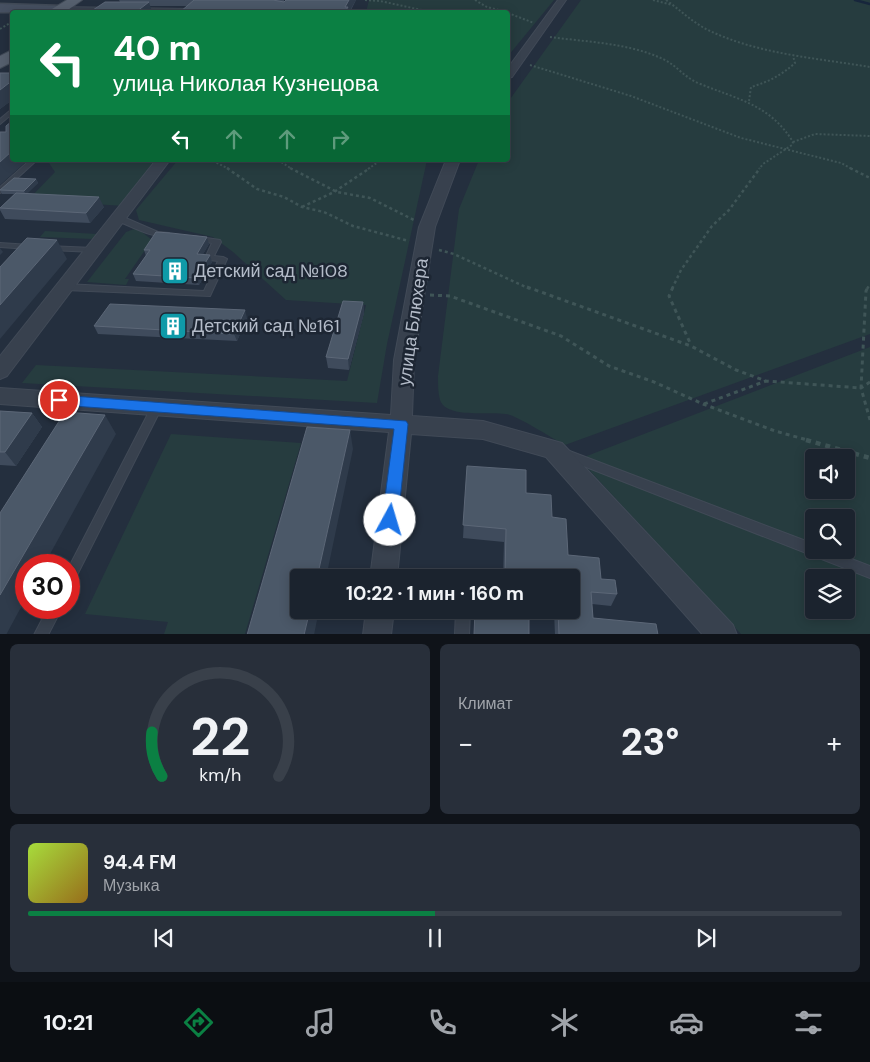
<!DOCTYPE html>
<html lang="ru">
<meta charset="utf-8">
<style>
body{margin:0;font-family:"DM Sans",sans-serif;background:#282f3a;color:#f1f3f6;height:100vh;display:flex;flex-direction:column;font-size:19px;white-space:nowrap}
*{box-sizing:border-box;margin:0}
p{font-size:16px;color:#a0a4aa}
.icon{flex:none;width:28px;height:28px;fill:none;stroke:currentColor;stroke-width:2;stroke-linecap:round;stroke-linejoin:round}
.map{position:relative;height:634px;overflow:hidden}
.details{display:flex;flex-direction:column;gap:10px;padding:10px;background:#0f1319;flex:1}
.details>*{flex:none}
.top-card{position:absolute;left:10px;top:10px;width:500px;height:152px;border-radius:5px;box-shadow:0 2px 12px #0003,0 0 0 1px #39404a;background:#0b8043;color:#fff;overflow:hidden}
.buttons{position:absolute;left:805px;top:449px;display:grid;gap:10px}
.buttons a{display:grid;place-items:center;width:50px;height:50px;border-radius:5px;background:#1b232e;box-shadow:0 2px 12px #0003,0 0 0 1px #39404a;font-size:25px}
.speed{position:absolute;left:15px;top:554px;display:flex;gap:10px;font-size:25px;font-weight:700;text-align:center}
.speed>*{display:grid;place-content:center;width:65px;height:65px;border-radius:50%;background:#1b232e;box-shadow:0 2px 12px #0003,0 0 0 1px #39404a;line-height:1}
.speed .limit{border:8px solid #d22;background:#fff;color:#111}
.pin{position:absolute;display:grid;place-items:center;width:42px;height:42px;color:#fff;margin:-21px;border:2px solid #fff;border-radius:50%;box-shadow:0 1px 5px #0007}
.me{position:absolute;width:55px;margin:-28px;rotate:6deg;stroke-linejoin:round;filter:drop-shadow(0 0 4px #0008)}
.turn{display:flex;align-items:center;gap:18px;height:105px;padding:0 20px;font-size:22px}
.turn .icon{width:65px;height:65px;stroke-width:2.5}
.turn b{display:block;font-size:35px;line-height:42px}
.lanes{display:flex;align-items:center;height:48px;padding:0 20px;background:#0003;justify-content:center;gap:25px;direction:ltr}
.lanes .off{opacity:.35}
.big{font-size:38px;font-weight:700;line-height:1.1}
.details .tile{flex:1;display:flex;flex-direction:column;justify-content:center;gap:8px;min-width:0;padding:0 18px;border-radius:8px;background:#282f3a}
.details .dial{align-items:center;gap:0}
.dial svg{height:130px;overflow:visible;fill:none;stroke:#39404a;stroke-width:7;stroke-linecap:round;text-anchor:middle}
.dial text{fill:#f1f3f6;stroke:none}
.song{display:flex;align-items:center;gap:15px}
.cover{width:60px;height:60px;border-radius:8px;background:linear-gradient(135deg,hsl(80 70% 55%),hsl(40 70% 35%))}
.played{height:5px;border-radius:2px;background:linear-gradient(90deg,#0b8043 50%,#39404a 50%)}
.keys{display:flex;justify-content:space-around;direction:ltr}
.heat{display:flex;justify-content:space-between;align-items:center;font-size:28px;direction:ltr}
.details .tiles{flex:1;display:grid;gap:10px;grid-template-columns:1fr 1fr}
.tile:last-child{grid-column:span 2}
.trip{position:absolute;left:290px;top:569px;width:290px;height:50px;border-radius:5px;background:#1b232e;box-shadow:0 2px 12px #0003,0 0 0 1px #39404a;font-weight:700;line-height:50px;text-align:center}
.dock{display:flex;height:80px;justify-content:space-around;align-items:center;background:#0b0e12;color:#a0a4aa}
.dock .icon{width:35px;height:35px}
.dock .selected{color:#0b8043}
.dock b{font-size:22px;color:#f1f3f6}
.map>svg:first-child{display:block}
.green{fill:#263c3f;fill-rule:evenodd}
.lines{fill:none;stroke-linecap:round;stroke-linejoin:round}
.stream{stroke:#17263c;stroke-width:2.5}
.service-casing{stroke:#414a57;stroke-width:2}
.minor-casing{stroke:#414a57;stroke-width:2}
.secondary-casing{stroke:#414a57;stroke-width:3}
.primary-casing{stroke:#414a57;stroke-width:2}
.path-far3{stroke:#3f5557;stroke-width:2;stroke-dasharray:2 2;stroke-linecap:butt}
.path-far2{stroke:#3f5557;stroke-width:2.5;stroke-dasharray:3 3;stroke-linecap:butt}
.path-far1{stroke:#3f5557;stroke-width:3;stroke-dasharray:4 4;stroke-linecap:butt}
.path{stroke:#3f5557;stroke-width:4.5;stroke-dasharray:5 5;stroke-linecap:butt}
.service{fill:#38414e;fill-rule:evenodd}
.minor{fill:#38414e;fill-rule:evenodd}
.secondary{fill:#465061;fill-rule:evenodd}
.primary{fill:#56606e;fill-rule:evenodd}
.wall{fill:#3f4b5c}
.shaded-wall{fill:#2f3b4b}
.building{fill:#4b5868;stroke:#5c6777}
.route{fill:#1a73e8;stroke:#114b97}
.labels{text-anchor:middle;stroke-width:5;stroke-linejoin:round;paint-order:stroke}
.poi-label{font-size:18px;fill:#b4bcc9;stroke:#1d2633;text-anchor:start}
.street-label{font-size:18px;fill:#b4bcc9;stroke:#1d2633}
</style>
<div class="map">
<svg width="870" height="635" viewBox="0 0 870 635">
<rect width="100%" height="100%" fill="#242f3e"/>
<path class="green" d="M 369,0 L 554,0 L 508,56 L 508,12 L 366,12 Z
M 581,0 L 870,0 L 870,334 L 565,445 C 550,437 524,420 510,415 C 493,410 447,420 440,400 C 438,393 438,384 438,376 L 459,209 L 479,160 L 508,160 L 508,102 Z
M 47,160 L 159,160 L 125,206 L 28,200 L 55,172 Z
M 178,160 L 427,160 L 387,344 L 377,403 L 22,383 L 36,365 L 347,381 L 366,305 L 286,300 L 233,252 L 213,237 L 139,220 L 136,210 Z
M 137,228 L 152,240 L 125,279 L 129,279 L 126,285 L 87,282 L 126,232 Z
M 45,231 L 97,234 L 93,239 L 40,237 Z
M 870,347 L 870,634 L 741,634 L 579,459 ZM 814,458 L 846,458 L 846,490 L 814,490 ZM 814,518 L 846,518 L 846,550 L 814,550 ZM 814,578 L 846,578 L 846,610 L 814,610 Z
M 171,434 L 301,443 L 245,634 L 164,634 L 168,622 L 85,614 Z"/>
<g class="lines">
<path class="stream" d="M 855,0 L 870,4"/>
<g class="service-casing">
<path id="service" d="M 12,109 L 12,114 L 0,124 L 0,119 Z
M 30,160 L 37,160 L 2,192 L 0,193 L 0,187 Z
M 115,216 L 121,216 L 158,232 L 169,233 L 170,235 C 159,242 127,224 115,220 Z
M 193,236 L 220,240 L 221,242 L 214,256 L 223,257 L 227,259 L 210,296 L 65,290 L 61,287 L 65,284 L 204,291 L 218,261 L 209,260 L 205,258 L 212,243 L 193,240 L 192,238 Z
M 0,243 L 30,245 L 34,247 L 30,249 L 0,247 Z
M 47,246 L 94,248 L 98,250 L 94,252 L 50,250 L 47,250 L 46,248 Z
M 157,403 L 161,404 L 162,407 L 73,583 L 69,585 L 69,567 L 153,404 Z
M 567,450 L 814,544 L 814,550 L 828,550 L 870,566 L 870,578 L 563,458 L 562,455 L 563,452 Z
M 48,608 L 62,608 L 48,635 L 34,635 Z
M 456,610 L 470,610 L 469,635 L 455,635 Z"/>
</g>
<g class="minor-casing">
<path id="minor" d="M 558,0 L 566,0 L 512,77 L 508,78 L 508,68 Z
M 61,7 L 190,9 L 195,12 L 58,12 L 57,10 Z
M 156,160 L 170,160 L 7,376 L 0,379 L 0,356 Z
M 446,160 L 460,160 L 435,227 L 414,360 L 412,416 L 483,421 L 562,443 L 733,625 L 737,635 L 703,635 L 546,457 L 483,439 L 411,434 L 397,578 L 370,578 L 389,432 L 0,404 L 0,388 L 391,415 L 394,360 L 419,227 Z
M 366,610 L 394,610 L 391,635 L 363,635 Z"/>
</g>
<g class="secondary-casing">
<path id="secondary" d="M 0,4 L 61,6 L 67,10 L 66,12 L 0,12 Z"/>
</g>
<g class="primary-casing">
<path id="primary" d="M 67,0 L 82,0 L 65,12 L 51,12 L 52,9 Z
M 12,50 L 12,62 L 0,68 L 0,56 Z"/>
</g>
<path class="path-far3" d="M 365,0 L 380,1 L 431,12
M 475,0 L 487,7 L 506,12
M 653,0 L 672,5
M 666,0 C 680,10 691,21 706,29 C 756,54 816,58 870,67
M 508,13 L 534,23
M 0,29 L 12,22
M 550,37 C 587,42 629,43 663,59 C 676,65 684,77 698,83 C 736,99 770,104 793,142 L 792,145 L 763,164 L 759,169
M 530,65 L 631,96 L 741,138 L 841,163 L 852,169
M 749,101 L 751,87 C 768,82 782,75 795,63 L 793,56
M 793,142 L 815,134 L 870,136
M 203,160 L 225,160
M 278,160 L 292,169
M 213,161 L 229,169
M 368,169 L 381,160"/>
<path class="path-far2" d="M 227,168 L 257,189 L 284,197 L 302,207 L 324,212 L 353,226 L 409,241
M 290,168 L 337,192 L 370,198 L 414,220
M 850,168 L 870,178
M 302,207 L 334,192 L 370,168
M 439,250 L 454,254 L 530,289
M 672,289 L 681,270 L 712,226 L 729,210 L 760,168
M 867,289 L 870,284"/>
<path class="path-far1" d="M 527,287 L 691,346 L 736,370 L 766,381 L 861,388 L 866,291 L 868,287
M 673,287 L 669,296 L 691,345
M 430,295 L 450,296 L 561,336 L 609,366 L 654,382 L 703,404 L 775,431 L 811,441
M 870,382 L 861,388 L 870,420
M 704,404 L 766,381"/>
<path class="path" d="M 806,440 L 870,458"/>
<use href="#service" class="service"/>
<use href="#minor" class="minor"/>
<use href="#secondary" class="secondary"/>
<use href="#primary" class="primary"/>
</g>
<path class="wall" d="M 119,0 L 284,0 L 284,2 L 286,0 L 356,0 L 350,12 L 188,6 L 150,6 L 120,2 Z
M 0,73 L 12,73 L 12,100 L 0,109 Z
M 36,179 L 38,183 L 27,193 L 104,207 L 90,223 L 5,219 L 0,210 L 0,208 L 14,194 L 2,194 L 0,190 Z
M 209,244 L 203,254 L 212,262 L 199,285 L 136,281 L 133,274 L 146,256 L 144,250 Z
M 363,302 L 364,313 L 349,370 L 328,368 L 326,357 Z
M 247,318 L 237,341 L 98,334 L 94,326 Z
M 0,411 L 32,413 L 42,427 L 16,466 L 0,465 Z
M 467,466 L 526,493 L 552,517 L 568,555 L 601,579 L 617,594 L 611,606 L 592,604 L 593,618 L 658,635 L 555,635 L 554,611 L 539,610 L 571,610 L 571,578 L 503,578 L 504,542 L 463,538 Z"/>
<path class="shaded-wall" d="M 349,0 L 356,0 L 349,12 L 345,12 L 345,7 Z
M 149,2 L 152,12 L 136,12 Z
M 9,83 L 12,90 L 12,100 L 0,109 L 0,90 Z
M 12,151 L 12,160 L 28,160 L 0,185 L 0,162 Z
M 36,179 L 38,183 L 26,195 L 24,191 Z
M 99,197 L 104,207 L 90,223 L 86,213 Z
M 207,237 L 209,244 L 199,261 L 197,254 Z
M 57,240 L 67,259 L 0,339 L 0,305 Z
M 0,248 L 3,252 L 0,255 Z
M 210,255 L 212,262 L 199,285 L 196,278 Z
M 363,302 L 364,313 L 349,370 L 348,359 Z
M 245,310 L 247,318 L 237,341 L 234,334 Z
M 32,413 L 42,427 L 16,466 L 5,452 Z
M 105,415 L 116,434 L 44,565 L 26,565 L 26,598 L 6,635 L 0,635 L 0,595 Z
M 350,430 L 353,449 L 326,578 L 317,578 Z
M 310,610 L 319,610 L 314,635 L 304,635 Z"/>
<path class="building" d="M 194,0 L 273,0 L 284,2 L 286,0 L 349,0 L 345,7 L 348,7 L 345,12 L 368,12 L 180,12 Z
M 105,2 L 149,2 L 136,12 L 90,12 Z
M 0,73 L 12,73 L 12,83 L 9,83 L 0,90 Z
M 12,121 L 12,151 L 0,162 L 0,132 L 6,132 L 6,126 Z
M 14,178 L 36,179 L 24,191 L 0,190 Z
M 16,193 L 99,197 L 86,213 L 0,208 Z
M 156,232 L 171,233 L 207,237 L 197,254 L 210,255 L 196,278 L 133,274 L 150,250 L 144,250 Z
M 27,238 L 57,240 L 0,305 L 0,267 Z
M 343,301 L 363,302 L 348,359 L 326,357 Z
M 110,304 L 245,310 L 234,334 L 94,326 Z
M 0,411 L 32,413 L 5,452 L 0,452 Z
M 65,412 L 105,415 L 0,595 L 0,513 Z
M 307,427 L 350,430 L 317,578 L 299,578 L 299,610 L 310,610 L 304,635 L 247,635 Z
M 467,466 L 526,470 L 526,493 L 551,495 L 552,517 L 566,519 L 568,555 L 599,558 L 601,579 L 615,580 L 617,594 L 591,592 L 593,618 L 656,624 L 658,635 L 559,635 L 558,610 L 571,610 L 571,578 L 505,578 L 506,529 L 463,525 Z
M 475,610 L 529,610 L 529,635 L 474,635 Z"/>
<path class="route" d="M 59,395 L 406,421 L 408,424 L 398,520 L 395,525 L 390,527 L 385,525 L 382,520 L 394,429 L 59,405 L 54,403 L 52,400 L 54,396 Z"/>
<defs>
<g id="building-square" transform="scale(1.4375)"><rect x="-9" y="-9" width="18" height="18" rx="4" fill="#0f9aa8" stroke="#1d2633"/><path d="M-4-6H4V6H1V3H-1V6H-4ZM-2.5-4.3h1.7v1.8h-1.7ZM.8-4.3h1.7v1.8H.8ZM-2.5-1h1.7V.8h-1.7ZM.8-1h1.7V.8H.8Z" fill="#fff"/></g>
</defs>
<g fill-rule="evenodd">
<use href="#building-square" x="175" y="271"/>
<use href="#building-square" x="173" y="326"/>
</g>
<g class="labels">
<g class="poi-label">
<text x="194" y="277">Детский сад №108</text>
<text x="192" y="332">Детский сад №161</text>
</g>
<g class="street-label">
<text transform="translate(413 322) rotate(-82)" y="6">улица Блюхера</text>
</g>
</g>
</svg>
<div class="buttons">
<a><svg class="icon" aria-label="sound" viewBox="0 0 24 24"><path d="M4 9h4l5-4v14l-5-4H4zM17 9q2 3 0 6"/></svg></a>
<a><svg class="icon" aria-label="search" viewBox="0 0 24 24"><circle cx="10" cy="10" r="6"/><path d="M15 15l6 6"/></svg></a>
<a><svg class="icon" aria-label="layers" viewBox="0 0 24 24"><path d="M12 4l9 5-9 5-9-5zM3 14l9 5 9-5"/></svg></a>
</div>
<div class="speed"><div class="limit">30</div></div>
<div class="pin" style="left:59px;top:400px;background:#d93025"><svg class="icon" aria-label="arrive" viewBox="0 0 24 24"><path d="M6 21V4h12l-3 4 3 4H6"/></svg></div>
<svg class="me" style="left:390px;top:520px" viewBox="-20 -20 40 40"><circle r="19" fill="#fff"/><path d="M0-13L10 11 0 6-10 11z" fill="#1a73e8"/></svg>
<div class="trip">10:22 · 1 мин · 160 m</div>
<div class="top-card">
<div class="turn"><svg class="icon" aria-label="left" viewBox="0 0 24 24"><path d="M17 20v-9H6M10 6l-5 5 5 5"/></svg><div><b>40 m</b>улица Николая Кузнецова</div></div>
<div class="lanes"><svg class="icon" aria-label="left" viewBox="0 0 24 24"><path d="M17 20v-9H6M10 6l-5 5 5 5"/></svg><svg class="icon off" aria-label="ahead" viewBox="0 0 24 24"><path d="M12 20V5M6 11l6-6 6 6"/></svg><svg class="icon off" aria-label="ahead" viewBox="0 0 24 24"><path d="M12 20V5M6 11l6-6 6 6"/></svg><svg class="icon off" aria-label="right" viewBox="0 0 24 24"><path d="M7 20v-9h11M14 6l5 5-5 5"/></svg></div>
</div>
</div>
<section class="details">
<div class="tiles">
<div class="tile dial"><svg viewBox="0 0 100 80">
<path d="M14 69A42 42 0 1 1 86 69"/>
<path d="M14 69A42 42 0 0 1 8 42" stroke="#0b8043"/>
<text x="50" y="56" font-size="32" font-weight="700">22</text>
<text x="50" y="72" font-size="11">km/h</text>
</svg></div>
<div class="tile"><p>Климат</p>
<div class="heat"><a>−</a><b class="big">23°</b><a>+</a></div>
</div>
<div class="tile">
<div class="song"><i class="cover"></i><div><b>94.4 FM</b><p>Музыка</p></div></div>
<div class="played"></div>
<div class="keys"><svg class="icon" aria-label="previous" viewBox="0 0 24 24"><path d="M18 5L8 12l10 7zM5 5v14"/></svg><svg class="icon" aria-label="pause" viewBox="0 0 24 24"><path d="M8 5v14M16 5v14"/></svg><svg class="icon" aria-label="next" viewBox="0 0 24 24"><path d="M6 5l10 7-10 7zM19 5v14"/></svg></div>
</div>
</div>
</section>
<nav class="dock">
<b>10:21</b>
<svg class="icon selected" aria-label="directions" viewBox="0 0 24 24"><path d="M12 3l9 9-9 9-9-9zM9 14v-3h6M13 9l2 2-2 2"/></svg>
<svg class="icon" aria-label="music" viewBox="0 0 24 24"><path d="M9 18V5l10-2v13"/><circle cx="6" cy="18" r="3"/><circle cx="16" cy="16" r="3"/></svg>
<svg class="icon" aria-label="phone" viewBox="0 0 24 24"><path d="M5 4h4l2 5-3 2q2 4 5 5l2-3 5 2v4C11 20 4 13 5 4z"/></svg>
<svg class="icon" aria-label="climate" viewBox="0 0 24 24"><path d="M12 3v18M4 7l16 10M4 17L20 7"/></svg>
<svg class="icon" aria-label="car" viewBox="0 0 24 24"><path d="M5 17H2v-5l4-1 3-4h7l3 4 3 1v5h-3M9 17h6M6 11h13"/><circle cx="7" cy="17" r="2"/><circle cx="17" cy="17" r="2"/></svg>
<svg class="icon" aria-label="filters" viewBox="0 0 24 24"><path d="M4 7h16M4 17h16"/><circle cx="9" cy="7" r="2"/><circle cx="15" cy="17" r="2"/></svg>
</nav>
